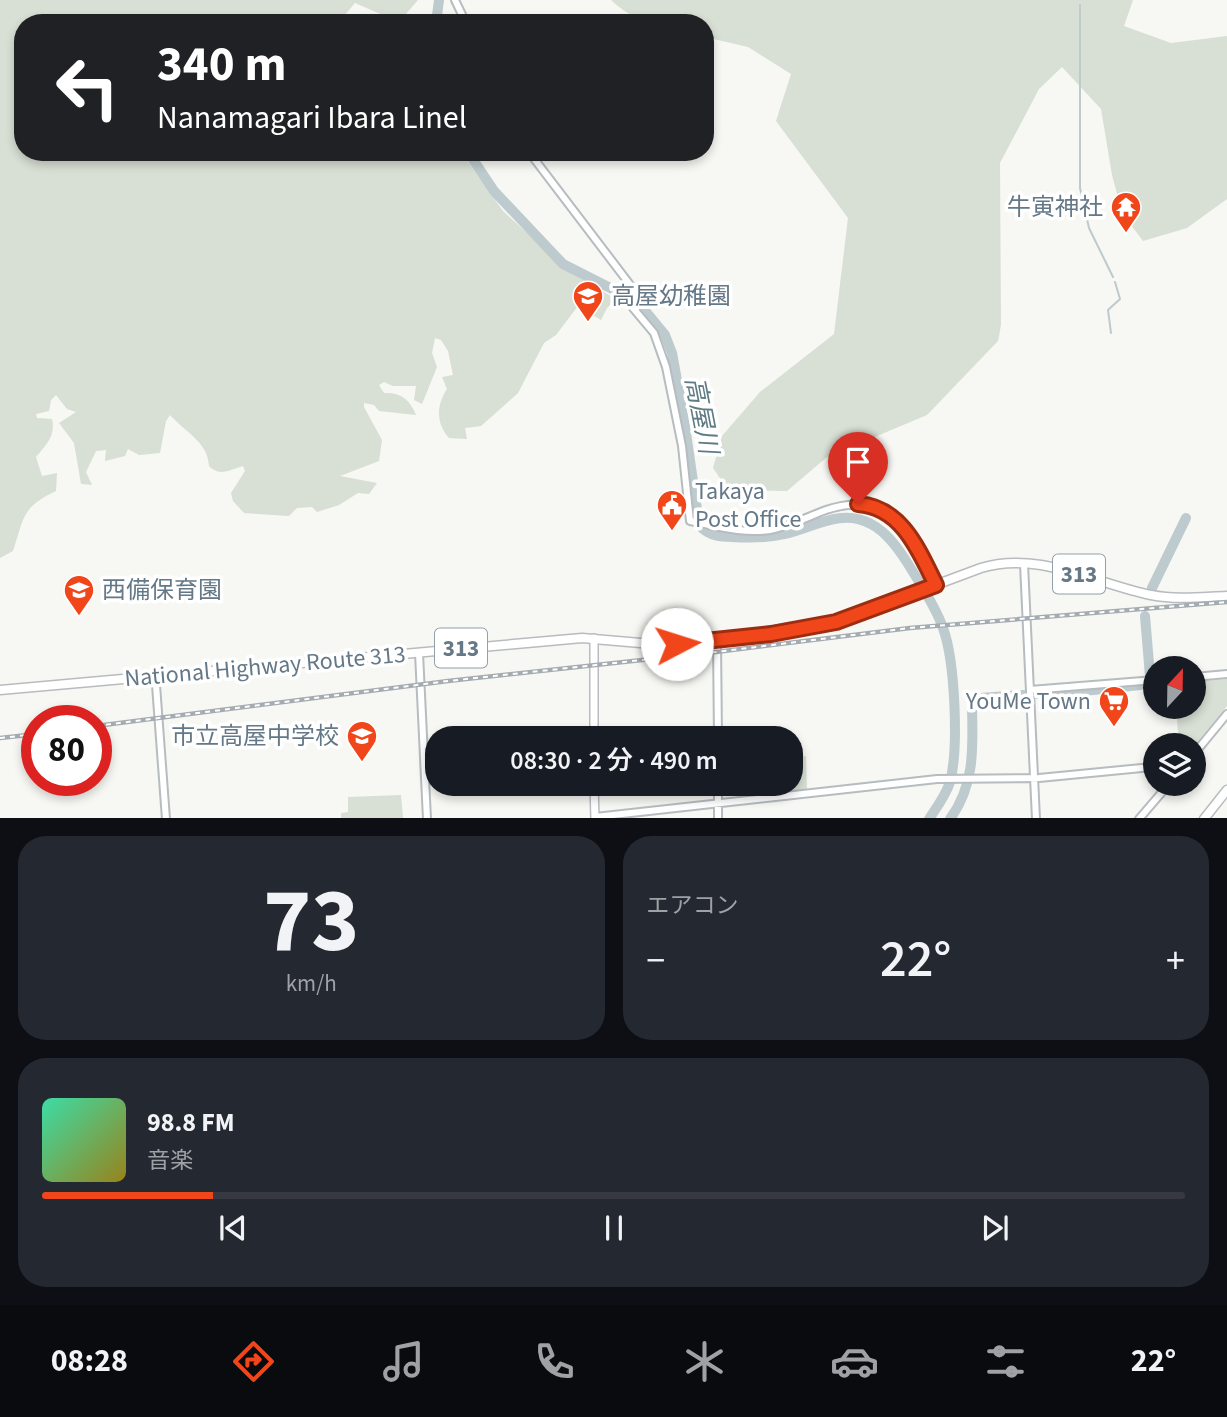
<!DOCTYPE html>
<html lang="ja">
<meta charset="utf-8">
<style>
body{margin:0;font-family:"Source Sans 3","Noto Sans JP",sans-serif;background:#242831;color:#f1f3f6;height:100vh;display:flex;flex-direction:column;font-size:26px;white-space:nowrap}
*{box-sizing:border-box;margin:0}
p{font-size:23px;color:#9ea1a6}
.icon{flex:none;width:38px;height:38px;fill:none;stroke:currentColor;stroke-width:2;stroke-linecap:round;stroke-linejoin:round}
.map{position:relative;height:818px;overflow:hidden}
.sheet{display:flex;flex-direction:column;gap:18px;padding:18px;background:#0d0f14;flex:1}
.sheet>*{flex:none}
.guide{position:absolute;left:14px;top:14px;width:700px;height:147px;border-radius:28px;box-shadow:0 4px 10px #0003;background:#202124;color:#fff;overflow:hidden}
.needle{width:46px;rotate:22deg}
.tools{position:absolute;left:1143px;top:656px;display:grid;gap:14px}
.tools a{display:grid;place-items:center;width:63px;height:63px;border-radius:50%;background:#171b24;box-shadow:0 4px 10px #0003;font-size:35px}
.speed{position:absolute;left:21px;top:705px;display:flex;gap:14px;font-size:35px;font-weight:700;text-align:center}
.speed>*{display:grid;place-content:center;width:91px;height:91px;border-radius:50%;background:#171b24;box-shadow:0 4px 10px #0003;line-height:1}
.speed .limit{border:10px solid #d22;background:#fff;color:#111}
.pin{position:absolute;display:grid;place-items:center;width:60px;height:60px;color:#fff;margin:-72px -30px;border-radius:50% 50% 50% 0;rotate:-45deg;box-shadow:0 0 7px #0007}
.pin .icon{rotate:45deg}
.me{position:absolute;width:77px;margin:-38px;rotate:85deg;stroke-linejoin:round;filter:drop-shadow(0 0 5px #0008)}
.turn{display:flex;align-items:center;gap:24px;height:147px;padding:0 28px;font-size:32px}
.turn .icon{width:91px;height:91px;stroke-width:2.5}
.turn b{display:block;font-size:49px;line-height:60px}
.big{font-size:52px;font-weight:600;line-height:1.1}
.sheet .tile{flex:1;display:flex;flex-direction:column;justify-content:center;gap:10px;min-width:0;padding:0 24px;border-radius:28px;background:#242831}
.sheet .dial{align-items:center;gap:0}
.dial b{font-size:91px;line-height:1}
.song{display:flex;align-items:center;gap:21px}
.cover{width:84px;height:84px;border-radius:10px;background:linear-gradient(135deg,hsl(160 70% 55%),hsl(50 70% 35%))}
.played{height:7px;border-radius:4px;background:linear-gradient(90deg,#f1451a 15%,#363941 15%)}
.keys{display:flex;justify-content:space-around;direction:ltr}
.heat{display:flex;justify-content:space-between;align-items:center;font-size:38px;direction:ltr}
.sheet .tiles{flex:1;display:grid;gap:18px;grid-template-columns:1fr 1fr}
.tile:last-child{grid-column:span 2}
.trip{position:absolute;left:425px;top:726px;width:378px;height:70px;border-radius:28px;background:#171b24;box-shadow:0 4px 10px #0003;font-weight:600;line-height:70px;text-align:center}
.dock{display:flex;height:112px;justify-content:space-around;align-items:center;background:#090b0e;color:#9ea1a6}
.dock .icon{width:49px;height:49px}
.dock .active{color:#f1451a}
.dock b{font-size:32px;color:#f1f3f6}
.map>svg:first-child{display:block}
.green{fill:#d8dfd4}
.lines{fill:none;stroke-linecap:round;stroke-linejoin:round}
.stream{stroke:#bdcace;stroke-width:2}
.river{stroke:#bdcace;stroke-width:10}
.secondary-casing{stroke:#b6bcc0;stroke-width:10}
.primary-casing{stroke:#b9bdc1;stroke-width:10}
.highway-casing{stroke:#b8bcbf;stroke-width:11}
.secondary{stroke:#fff;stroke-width:6}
.primary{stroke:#fff;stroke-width:7}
.highway{stroke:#fff;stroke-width:8}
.rail-casing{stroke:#a4abb1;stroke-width:4.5}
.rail{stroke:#fff;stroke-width:2;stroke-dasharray:5;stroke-linecap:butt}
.route-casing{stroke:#9d2d11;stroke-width:18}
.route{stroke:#f1451a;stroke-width:12}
.labels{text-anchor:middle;stroke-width:7;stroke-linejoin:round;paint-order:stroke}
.shield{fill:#fff;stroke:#92a0ab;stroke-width:2}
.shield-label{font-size:23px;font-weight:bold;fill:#647887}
.poi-label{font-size:24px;fill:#647887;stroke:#fff;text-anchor:end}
.street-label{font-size:24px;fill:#647887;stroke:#fff}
.water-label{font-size:26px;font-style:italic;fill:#5f7b83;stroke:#fff}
</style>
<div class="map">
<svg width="1227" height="819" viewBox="0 0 1227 819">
<rect width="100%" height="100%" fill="#f7f7f3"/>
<path class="green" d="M 0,0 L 418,0 L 399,22 L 355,3 L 338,23 L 23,23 L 23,152 L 461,152 L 503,211 L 568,271 L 616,299 L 607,308 L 601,320 L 578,306 L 556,335 L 544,343 L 518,393 L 481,426 L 465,428 L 467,439 L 449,438 C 436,423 436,406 447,389 L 442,377 L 453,375 L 448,351 L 441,340 L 435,338 L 432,353 L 437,367 L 422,404 L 414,400 L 416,386 L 393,386 L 384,382 L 379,385 L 384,393 C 401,392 410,400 416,415 L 379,411 L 374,405 L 364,403 L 364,407 L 382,440 L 379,461 L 340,476 L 377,483 L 369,494 L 358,493 L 339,505 L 317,512 L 312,507 L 297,508 L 289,516 L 244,513 L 233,501 L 231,493 L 245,471 L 243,466 C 229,470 220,477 209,466 C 208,442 185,432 170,415 L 166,421 L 160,453 L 139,455 L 128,449 L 125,456 L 105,461 L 106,450 L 96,451 L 86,472 L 92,485 L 81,484 L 74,443 L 59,423 L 76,412 L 67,409 L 56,395 L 51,400 L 49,411 L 36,414 L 37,418 L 52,419 C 56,436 46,445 36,457 L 42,476 L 57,473 L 56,491 C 22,507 24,517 13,551 L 0,558 Z
M 611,0 L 1133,0 L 1124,26 L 1171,43 L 1227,36 L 1227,199 L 1187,228 L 1143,241 L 1122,213 L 1112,175 L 1101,109 L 1062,67 L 1039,89 L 1000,163 L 1001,325 L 998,341 L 927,415 L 827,457 L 787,491 L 728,490 L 713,468 L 722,436 L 760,392 L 834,334 L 848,218 L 776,121 L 791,74 L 748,47 L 705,37 L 705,23 C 663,23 645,31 611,0 Z
M 1227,679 L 1227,706 L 1194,746 L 1179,745 L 1176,707 L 1194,707 L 1194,682 Z
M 806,756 L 807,789 L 774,792 L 774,784 L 791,784 L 791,757 Z
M 401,795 L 403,818 L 341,818 L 341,813 L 348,812 L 348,797 Z"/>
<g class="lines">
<path class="stream" d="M 1080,5 L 1080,188 L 1089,228 L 1113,277
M 1111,333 L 1108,310 L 1120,299 L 1115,282"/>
<path class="river" d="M 436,23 L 439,0
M 468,152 L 494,191 L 563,264 L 626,296 L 642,307 L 665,335 L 672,353 L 684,419 L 698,516 L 702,528 C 711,536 720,537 732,537 C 749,538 768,538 785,534 C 814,527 842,508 871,524 C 889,533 903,555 913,572 C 924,590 936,608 943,628 C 955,661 959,748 950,782 C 946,795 937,807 929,819
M 1152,588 L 1186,518
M 1145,616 L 1150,676
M 1084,691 L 1140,685
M 1038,694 L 1078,691
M 980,698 L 1023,695
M 950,819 C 975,785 973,747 972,707"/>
<g class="secondary-casing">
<path id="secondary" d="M 455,0 L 466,23
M 529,152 L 631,286 L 634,293 L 633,308 L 654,333 L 666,367 L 682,446 L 690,521 C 716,526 743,534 770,530 C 790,526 807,517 826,510 C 890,488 912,537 936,585
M 1024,564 L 1036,819
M 717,641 L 718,738
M 419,653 L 427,819
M 153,676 L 156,685 L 166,819
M 1194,677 L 1227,674
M 1030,690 L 1155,680
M 1194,754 L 1227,714
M 718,784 L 718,819
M 595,817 L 937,779 L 1039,778 L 1152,767
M 1139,819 L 1169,784"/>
</g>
<g class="primary-casing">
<path id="primary" d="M 594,638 L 594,738
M 594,784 L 595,819"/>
</g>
<g class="highway-casing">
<path id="highway" d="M 0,690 L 582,638 L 664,645 L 700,643 L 801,629 L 836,622 L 981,568 C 1038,550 1096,584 1151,595 C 1177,600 1201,597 1227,596
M 1204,819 L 1227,790"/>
</g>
<use href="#secondary" class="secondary"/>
<use href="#primary" class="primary"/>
<use href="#highway" class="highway"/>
<g class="rail-casing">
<path id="rail" d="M 96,726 L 448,681 L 716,652 L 910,628 L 1227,602
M 0,738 L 37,734"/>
</g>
<use href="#rail" class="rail"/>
</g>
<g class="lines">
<g class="route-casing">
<path id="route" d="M 677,644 L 771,634 L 836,622 L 936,585 C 919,551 902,507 858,504"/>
</g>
<use href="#route" class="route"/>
</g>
<defs>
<g id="temple-pin" transform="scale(1.575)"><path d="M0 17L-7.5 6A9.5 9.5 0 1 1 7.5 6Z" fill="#f1451a" stroke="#fff"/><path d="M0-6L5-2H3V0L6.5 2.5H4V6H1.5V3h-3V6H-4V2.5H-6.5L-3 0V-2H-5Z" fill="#fff"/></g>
<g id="school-pin" transform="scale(1.575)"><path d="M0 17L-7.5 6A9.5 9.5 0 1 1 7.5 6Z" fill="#f1451a" stroke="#fff"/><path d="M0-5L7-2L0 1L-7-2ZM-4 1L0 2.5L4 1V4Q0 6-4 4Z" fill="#fff"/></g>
<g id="civic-pin" transform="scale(1.575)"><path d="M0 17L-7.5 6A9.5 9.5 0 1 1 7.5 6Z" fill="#f1451a" stroke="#fff"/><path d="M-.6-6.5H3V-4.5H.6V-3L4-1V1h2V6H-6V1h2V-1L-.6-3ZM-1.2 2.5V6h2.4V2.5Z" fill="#fff"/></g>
<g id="supermarket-pin" transform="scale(1.575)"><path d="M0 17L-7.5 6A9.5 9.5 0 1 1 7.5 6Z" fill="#f1451a" stroke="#fff"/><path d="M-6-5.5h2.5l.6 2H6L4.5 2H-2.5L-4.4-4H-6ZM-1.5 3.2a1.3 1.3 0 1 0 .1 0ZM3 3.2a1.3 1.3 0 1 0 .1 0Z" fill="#fff"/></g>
</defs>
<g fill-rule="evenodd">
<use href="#temple-pin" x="1126" y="207"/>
<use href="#school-pin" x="588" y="296"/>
<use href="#civic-pin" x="672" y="505"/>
<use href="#school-pin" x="79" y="590"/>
<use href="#supermarket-pin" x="1114" y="701"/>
<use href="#school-pin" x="362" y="736"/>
</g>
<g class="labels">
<g class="shield">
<rect x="1053" y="554.5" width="52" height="39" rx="5"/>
<rect x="435" y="628.5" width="52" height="39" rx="5"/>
</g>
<g class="shield-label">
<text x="1079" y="582">313</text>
<text x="461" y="656">313</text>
</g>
<g class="poi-label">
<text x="1103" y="215">牛寅神社</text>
<text x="611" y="304" text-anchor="start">高屋幼稚園</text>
<text x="695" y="499" text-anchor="start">Takaya<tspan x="695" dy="28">Post Office</tspan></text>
<text x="102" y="598" text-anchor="start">西備保育園</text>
<text x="1091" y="709">YouMe Town</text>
<text x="339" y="744">市立高屋中学校</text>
</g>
<g class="street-label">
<text transform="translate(265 666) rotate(-5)" y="8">National Highway Route 313</text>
</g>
<g class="water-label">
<text transform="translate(702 415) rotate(79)" y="9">高屋川</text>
</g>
</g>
</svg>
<div class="tools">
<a><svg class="needle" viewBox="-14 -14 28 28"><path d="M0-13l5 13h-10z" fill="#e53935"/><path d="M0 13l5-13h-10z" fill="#9ea1a6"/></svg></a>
<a><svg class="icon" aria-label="layers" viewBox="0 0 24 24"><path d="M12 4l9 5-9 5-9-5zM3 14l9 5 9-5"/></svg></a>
</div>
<div class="speed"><div class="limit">80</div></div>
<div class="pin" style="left:858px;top:504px;background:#d93025"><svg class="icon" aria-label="arrive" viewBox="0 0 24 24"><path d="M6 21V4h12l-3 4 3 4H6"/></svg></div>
<svg class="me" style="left:677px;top:644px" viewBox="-20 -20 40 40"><circle r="19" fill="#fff"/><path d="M0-13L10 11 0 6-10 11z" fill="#f1451a"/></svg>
<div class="trip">08:30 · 2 分 · 490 m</div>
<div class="guide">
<div class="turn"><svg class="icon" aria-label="left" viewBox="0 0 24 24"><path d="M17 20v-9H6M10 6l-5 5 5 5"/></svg><div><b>340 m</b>Nanamagari Ibara Linel</div></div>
</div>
</div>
<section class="sheet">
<div class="tiles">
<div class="tile dial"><b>73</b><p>km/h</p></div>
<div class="tile"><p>エアコン</p>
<div class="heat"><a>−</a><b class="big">22°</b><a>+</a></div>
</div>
<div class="tile">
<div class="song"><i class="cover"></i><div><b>98.8 FM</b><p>音楽</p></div></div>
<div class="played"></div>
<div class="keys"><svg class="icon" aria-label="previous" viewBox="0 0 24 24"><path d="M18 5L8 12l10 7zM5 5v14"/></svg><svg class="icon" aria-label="pause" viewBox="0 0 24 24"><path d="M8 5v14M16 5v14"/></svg><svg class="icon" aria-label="next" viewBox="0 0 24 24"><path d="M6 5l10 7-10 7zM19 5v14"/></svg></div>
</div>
</div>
</section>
<nav class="dock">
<b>08:28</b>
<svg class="icon active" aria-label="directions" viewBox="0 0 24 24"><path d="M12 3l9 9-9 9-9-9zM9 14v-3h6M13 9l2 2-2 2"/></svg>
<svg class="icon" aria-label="music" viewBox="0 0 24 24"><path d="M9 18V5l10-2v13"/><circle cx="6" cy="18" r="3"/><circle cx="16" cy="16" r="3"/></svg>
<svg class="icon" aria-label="phone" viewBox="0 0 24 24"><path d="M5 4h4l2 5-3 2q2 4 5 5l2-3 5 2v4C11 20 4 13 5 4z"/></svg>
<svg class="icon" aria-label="climate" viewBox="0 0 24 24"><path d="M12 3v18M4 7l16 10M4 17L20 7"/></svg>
<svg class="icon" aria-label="car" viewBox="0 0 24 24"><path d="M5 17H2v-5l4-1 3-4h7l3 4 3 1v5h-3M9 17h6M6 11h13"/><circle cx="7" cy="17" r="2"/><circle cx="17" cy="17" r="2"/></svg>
<svg class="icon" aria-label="filters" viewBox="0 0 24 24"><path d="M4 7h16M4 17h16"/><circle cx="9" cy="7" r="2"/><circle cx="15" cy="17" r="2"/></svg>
<b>22°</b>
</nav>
